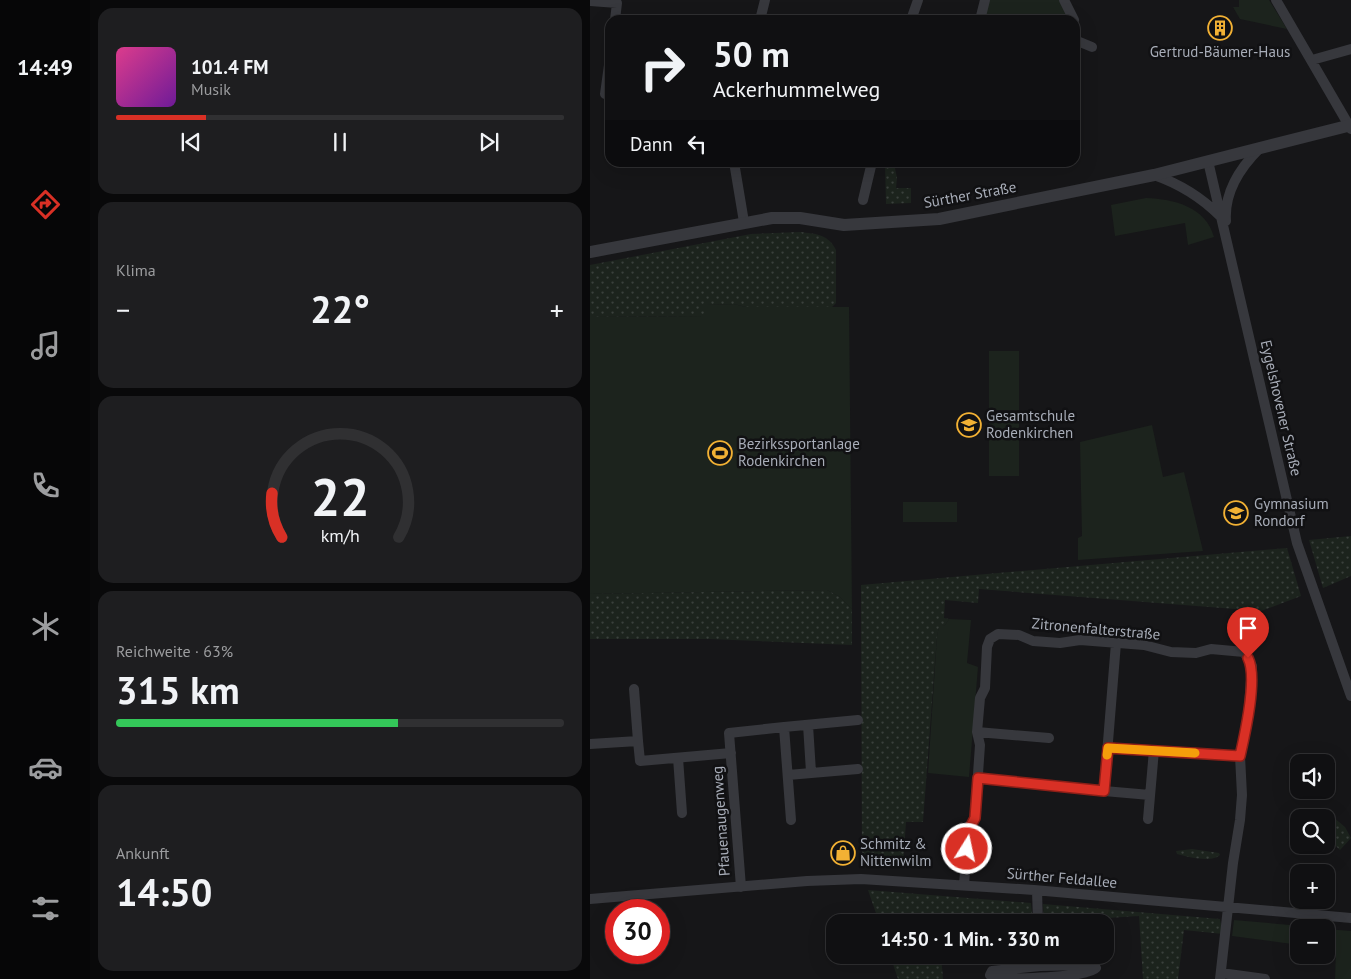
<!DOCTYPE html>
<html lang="de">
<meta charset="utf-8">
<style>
body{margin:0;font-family:"PT Sans",sans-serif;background:#1e1e20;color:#f1f3f6;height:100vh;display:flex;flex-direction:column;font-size:19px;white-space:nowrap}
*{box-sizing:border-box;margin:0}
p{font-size:16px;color:#9c9d9f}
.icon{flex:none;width:28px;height:28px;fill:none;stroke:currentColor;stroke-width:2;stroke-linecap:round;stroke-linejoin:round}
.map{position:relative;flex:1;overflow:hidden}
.sheet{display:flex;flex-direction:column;gap:8px;padding:8px;background:#09090a;width:500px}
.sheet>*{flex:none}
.guide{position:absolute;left:15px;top:15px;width:475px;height:152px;border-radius:15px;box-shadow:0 5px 20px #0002,0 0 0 1px #303032;background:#101012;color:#f1f3f6;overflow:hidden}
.controls{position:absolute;left:700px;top:754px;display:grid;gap:10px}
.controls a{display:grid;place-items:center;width:45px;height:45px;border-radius:10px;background:#101012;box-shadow:0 5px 20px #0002,0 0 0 1px #303032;font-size:25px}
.speed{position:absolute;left:15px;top:899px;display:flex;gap:10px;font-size:25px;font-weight:700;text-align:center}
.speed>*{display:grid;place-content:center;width:65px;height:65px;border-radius:50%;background:#101012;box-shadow:0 5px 20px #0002,0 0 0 1px #303032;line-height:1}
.speed .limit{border:8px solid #d22;background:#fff;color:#111}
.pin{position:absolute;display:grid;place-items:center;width:42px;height:42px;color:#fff;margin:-51px -21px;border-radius:50% 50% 50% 0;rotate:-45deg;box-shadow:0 0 5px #0007}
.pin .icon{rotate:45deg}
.me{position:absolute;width:55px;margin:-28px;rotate:10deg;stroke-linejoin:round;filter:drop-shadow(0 0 4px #0008)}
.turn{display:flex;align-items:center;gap:18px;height:105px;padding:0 25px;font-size:22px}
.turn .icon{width:65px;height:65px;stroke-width:2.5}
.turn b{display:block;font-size:35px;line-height:42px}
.then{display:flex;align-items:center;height:48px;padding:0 25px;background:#0003;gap:10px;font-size:19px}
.big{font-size:38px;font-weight:600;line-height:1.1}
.sheet .widget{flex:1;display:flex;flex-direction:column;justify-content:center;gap:8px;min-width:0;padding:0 18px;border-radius:15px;background:#1e1e20}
.sheet .dial{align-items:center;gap:0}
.dial svg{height:130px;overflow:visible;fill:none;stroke:#303032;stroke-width:7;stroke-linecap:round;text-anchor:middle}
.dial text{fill:#f1f3f6;stroke:none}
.song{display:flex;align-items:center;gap:15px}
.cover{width:60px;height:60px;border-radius:8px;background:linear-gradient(135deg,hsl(330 70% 55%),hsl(280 70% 35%))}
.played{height:5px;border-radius:2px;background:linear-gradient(90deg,#d93025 20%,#303032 20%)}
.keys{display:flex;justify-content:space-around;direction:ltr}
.heat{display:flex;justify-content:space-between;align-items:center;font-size:28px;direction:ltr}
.charge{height:8px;border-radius:4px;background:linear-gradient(90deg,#34c759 63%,#303032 0)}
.trip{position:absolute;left:236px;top:914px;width:288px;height:50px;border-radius:15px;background:#101012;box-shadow:0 5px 20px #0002,0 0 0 1px #303032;font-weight:600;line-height:50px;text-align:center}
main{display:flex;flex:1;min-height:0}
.tabs{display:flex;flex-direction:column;width:90px;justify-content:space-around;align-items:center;background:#060607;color:#9c9d9f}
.tabs .icon{width:35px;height:35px}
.tabs .selected{color:#d93025}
.tabs b{font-size:22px;color:#f1f3f6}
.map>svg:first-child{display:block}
.grass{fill:#1c231d}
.park{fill:url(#park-dots)}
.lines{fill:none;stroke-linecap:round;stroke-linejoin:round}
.minor{stroke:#37383d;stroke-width:10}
.tertiary{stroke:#37383d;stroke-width:12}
.route-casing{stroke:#8d1f18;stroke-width:12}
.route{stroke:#d93025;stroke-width:9}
.slow{stroke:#f59e0b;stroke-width:9}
.labels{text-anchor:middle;stroke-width:5;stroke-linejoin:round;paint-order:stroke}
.poi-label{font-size:15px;fill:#a8adb8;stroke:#111113;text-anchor:start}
.street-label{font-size:15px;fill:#a8adb8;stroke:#111113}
</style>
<main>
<nav class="tabs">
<b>14:49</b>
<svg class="icon selected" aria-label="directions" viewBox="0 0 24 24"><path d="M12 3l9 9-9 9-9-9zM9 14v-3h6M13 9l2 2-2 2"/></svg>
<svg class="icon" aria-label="music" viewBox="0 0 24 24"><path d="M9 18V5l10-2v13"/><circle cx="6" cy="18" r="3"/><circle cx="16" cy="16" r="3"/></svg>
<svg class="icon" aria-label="phone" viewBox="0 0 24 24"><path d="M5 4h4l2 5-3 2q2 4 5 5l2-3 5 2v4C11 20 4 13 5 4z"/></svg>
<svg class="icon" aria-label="climate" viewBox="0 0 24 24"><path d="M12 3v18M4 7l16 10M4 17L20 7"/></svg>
<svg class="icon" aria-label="car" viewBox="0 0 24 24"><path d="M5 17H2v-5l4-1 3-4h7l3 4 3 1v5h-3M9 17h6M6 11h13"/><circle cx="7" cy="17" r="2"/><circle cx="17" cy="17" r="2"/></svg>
<svg class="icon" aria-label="filters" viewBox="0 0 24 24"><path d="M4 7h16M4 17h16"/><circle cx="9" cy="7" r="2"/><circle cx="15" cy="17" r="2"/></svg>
</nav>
<section class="sheet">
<div class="widget">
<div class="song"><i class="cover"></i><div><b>101.4 FM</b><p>Musik</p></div></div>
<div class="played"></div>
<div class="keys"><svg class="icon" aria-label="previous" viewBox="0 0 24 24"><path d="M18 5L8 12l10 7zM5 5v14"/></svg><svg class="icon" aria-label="pause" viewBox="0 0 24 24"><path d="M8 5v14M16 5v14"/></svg><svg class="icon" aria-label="next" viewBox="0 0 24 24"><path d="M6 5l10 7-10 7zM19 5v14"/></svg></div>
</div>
<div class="widget"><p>Klima</p>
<div class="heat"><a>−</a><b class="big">22°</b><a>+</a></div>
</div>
<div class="widget dial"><svg viewBox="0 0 100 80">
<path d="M14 69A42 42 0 1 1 86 69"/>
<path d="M14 69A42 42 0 0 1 8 42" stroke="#d93025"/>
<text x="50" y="56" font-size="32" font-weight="700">22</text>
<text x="50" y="72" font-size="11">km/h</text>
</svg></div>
<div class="widget"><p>Reichweite · 63%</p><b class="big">315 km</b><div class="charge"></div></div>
<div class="widget"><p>Ankunft</p><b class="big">14:50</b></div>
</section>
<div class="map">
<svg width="761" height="979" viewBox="0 0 761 979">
<defs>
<pattern id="park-dots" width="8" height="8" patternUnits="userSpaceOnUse" patternTransform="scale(1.25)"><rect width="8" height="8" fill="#1c231d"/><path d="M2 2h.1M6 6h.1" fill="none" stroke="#3a403c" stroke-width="1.8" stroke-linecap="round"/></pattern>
</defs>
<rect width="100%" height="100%" fill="#161618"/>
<path class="grass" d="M 398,0 L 472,0 L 481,20 L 392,20 Z
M 649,0 L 679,0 L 697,29 L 650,19 L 643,7 L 649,7 Z
M 556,198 C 584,199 616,207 624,237 L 598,245 L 595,223 L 525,236 L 521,205 Z
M 144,304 L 156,307 L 259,307 L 262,609 L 250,597 L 237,590 L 0,594 L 0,317 L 115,316 L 115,305 Z
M 399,351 L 429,351 L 429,410 L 399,410 Z
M 399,416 L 429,416 L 429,476 L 399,476 Z
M 562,425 L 573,477 L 594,472 L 613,551 L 488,560 L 488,538 L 492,536 L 490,442 Z
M 313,502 L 367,502 L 367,522 L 313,522 Z
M 359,619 L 381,620 L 377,663 L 388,667 L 379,777 L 338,773 L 347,636 L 349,626 L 355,625 Z
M 644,920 L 723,927 L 709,928 L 709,945 L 642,936 Z
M 736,929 L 761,931 L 761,979 L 745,979 L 746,950 L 736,948 Z"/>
<path class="park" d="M 295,163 L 304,163 L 307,178 L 306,188 L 321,188 L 321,203 L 296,204 Z
M 210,232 C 226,234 238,234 246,250 L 246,303 L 242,307 L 156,307 L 144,304 L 116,305 L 115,316 L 0,317 L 0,265 L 161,234 Z
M 761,536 L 761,576 L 733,588 L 719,540 Z
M 697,548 L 711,596 L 671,611 L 389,589 L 388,603 L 355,600 L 354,618 L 359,619 L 355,625 L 349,627 L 347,636 L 333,822 L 316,822 L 313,865 L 272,864 L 271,585 Z
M 237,590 L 250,597 L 262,609 L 262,645 L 119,639 L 0,639 L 0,594 Z
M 737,812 L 755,827 L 761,838 L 750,850 L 743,843 L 743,831 L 736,831 Z
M 602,849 L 629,853 L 630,855 C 622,863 598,857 587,854 L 586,851 Z
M 278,890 L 441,903 L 443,922 L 289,922 Z
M 453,904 L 630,919 L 633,934 L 594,930 L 588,979 L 553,979 L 549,916 L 454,922 Z
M 300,955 L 351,955 L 353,979 L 308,979 Z"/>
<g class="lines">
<path class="minor" d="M 474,0 L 484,20
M 686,0 L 761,129
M 0,1 L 27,3 L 25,20
M 170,20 L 175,0
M 321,20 L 328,0
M 390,20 L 395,0
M 485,28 L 485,34
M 485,40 L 502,47
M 722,60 L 761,49
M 15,94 L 20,58
M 618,161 L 707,543 L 761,696
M 144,162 L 154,222
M 564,175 C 590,184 610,196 630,216
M 273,200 L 282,162
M 636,221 C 634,192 650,168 669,149
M 44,689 L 48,741
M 218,725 L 221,772
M 194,727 L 268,720
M 387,732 L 459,738
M 0,744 L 48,741 L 50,761 L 141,753
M 518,748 L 650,756
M 88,758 L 92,813
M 198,775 L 268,769
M 388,778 L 514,791 L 526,643
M 514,791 L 560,795
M 558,819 L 564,750
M 374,885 L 378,831 L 385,817 L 390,745 L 387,732 L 390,698 L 395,688 L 397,647 L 400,639 L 408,634 L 429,635 L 443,641 L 470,643 L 490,640 L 554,645 L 581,652 L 606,653 L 621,649 L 654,652 L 662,666 L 658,719 L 650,756 L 652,795 L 650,820 L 643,863 L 630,979
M 151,887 L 139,733 L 194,727 L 201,820
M 447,891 L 448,922
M 0,899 L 217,881 L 271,879 L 444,890 L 761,918
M 496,965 L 504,965 L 506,968 C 498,978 426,978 410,979 L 403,978 L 400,975 L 402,971 L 450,966 Z
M 631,973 L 675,979"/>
<path class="tertiary" d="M 0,252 L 182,218 L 210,218 L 254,225 L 349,219 L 564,175 L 761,125"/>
</g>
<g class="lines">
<g class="route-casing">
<path id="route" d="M 377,849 L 378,831 L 385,818 L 388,778 L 514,791 L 518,748 L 650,756 C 655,734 668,678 658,658"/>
</g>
<use href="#route" class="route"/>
<path class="slow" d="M 517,755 L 518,748 L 605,753"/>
</g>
<defs>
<g id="building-ring" transform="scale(1.25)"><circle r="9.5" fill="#111113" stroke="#f2b134" stroke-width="1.5"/><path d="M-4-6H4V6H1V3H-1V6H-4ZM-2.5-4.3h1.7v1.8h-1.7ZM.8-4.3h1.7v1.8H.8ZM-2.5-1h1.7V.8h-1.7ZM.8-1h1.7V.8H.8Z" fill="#f2b134"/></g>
<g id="school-ring" transform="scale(1.25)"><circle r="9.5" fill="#111113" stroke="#f2b134" stroke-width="1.5"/><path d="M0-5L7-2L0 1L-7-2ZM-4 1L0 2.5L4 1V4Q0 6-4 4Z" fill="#f2b134"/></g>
<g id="stadium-ring" transform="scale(1.25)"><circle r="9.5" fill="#111113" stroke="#f2b134" stroke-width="1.5"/><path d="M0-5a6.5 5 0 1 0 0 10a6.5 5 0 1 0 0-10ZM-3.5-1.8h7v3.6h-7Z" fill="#f2b134"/></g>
<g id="shop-ring" transform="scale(1.25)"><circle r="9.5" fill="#111113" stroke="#f2b134" stroke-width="1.5"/><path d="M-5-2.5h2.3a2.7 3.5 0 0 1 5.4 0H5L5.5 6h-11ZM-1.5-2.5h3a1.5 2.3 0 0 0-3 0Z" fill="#f2b134"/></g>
</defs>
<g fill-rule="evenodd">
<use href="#building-ring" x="630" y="28"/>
<use href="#school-ring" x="379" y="425"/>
<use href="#stadium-ring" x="130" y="453"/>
<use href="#school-ring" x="646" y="513"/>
<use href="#shop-ring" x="253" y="853"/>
</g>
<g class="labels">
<g class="poi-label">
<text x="630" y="57" text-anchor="middle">Gertrud-Bäumer-Haus</text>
<text x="396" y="421">Gesamtschule<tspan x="396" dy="17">Rodenkirchen</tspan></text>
<text x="148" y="449">Bezirkssportanlage<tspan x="148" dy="17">Rodenkirchen</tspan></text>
<text x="664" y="509">Gymnasium<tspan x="664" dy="17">Rondorf</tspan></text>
<text x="270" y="849">Schmitz &amp;<tspan x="270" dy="17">Nittenwilm</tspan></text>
</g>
<g class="street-label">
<text transform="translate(380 195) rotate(-10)" y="5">Sürther Straße</text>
<text transform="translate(691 408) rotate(77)" y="5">Eygelshovener Straße</text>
<text transform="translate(506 629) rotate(5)" y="5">Zitronenfalterstraße</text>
<text transform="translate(131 821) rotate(-94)" y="5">Pfauenaugenweg</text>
<text transform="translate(472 878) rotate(5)" y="5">Sürther Feldallee</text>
</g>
</g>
</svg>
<div class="controls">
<a><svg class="icon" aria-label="sound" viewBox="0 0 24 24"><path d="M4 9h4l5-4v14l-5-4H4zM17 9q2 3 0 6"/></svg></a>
<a><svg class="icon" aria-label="search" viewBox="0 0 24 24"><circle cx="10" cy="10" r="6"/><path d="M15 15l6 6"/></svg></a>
<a>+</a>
<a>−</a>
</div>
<div class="speed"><div class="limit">30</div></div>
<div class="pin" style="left:658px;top:658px;background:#d93025"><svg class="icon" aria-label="arrive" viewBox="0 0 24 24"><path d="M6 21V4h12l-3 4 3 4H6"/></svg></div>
<svg class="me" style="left:377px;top:849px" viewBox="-20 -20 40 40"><circle r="17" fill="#d93025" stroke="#fff" stroke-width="3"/><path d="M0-11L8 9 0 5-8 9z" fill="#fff"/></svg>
<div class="trip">14:50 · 1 Min. · 330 m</div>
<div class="guide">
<div class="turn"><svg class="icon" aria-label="right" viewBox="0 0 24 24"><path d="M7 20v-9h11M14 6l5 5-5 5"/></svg><div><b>50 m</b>Ackerhummelweg</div></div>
<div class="then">Dann<svg class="icon" aria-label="left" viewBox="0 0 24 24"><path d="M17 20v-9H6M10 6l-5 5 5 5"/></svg></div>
</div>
</div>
</main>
